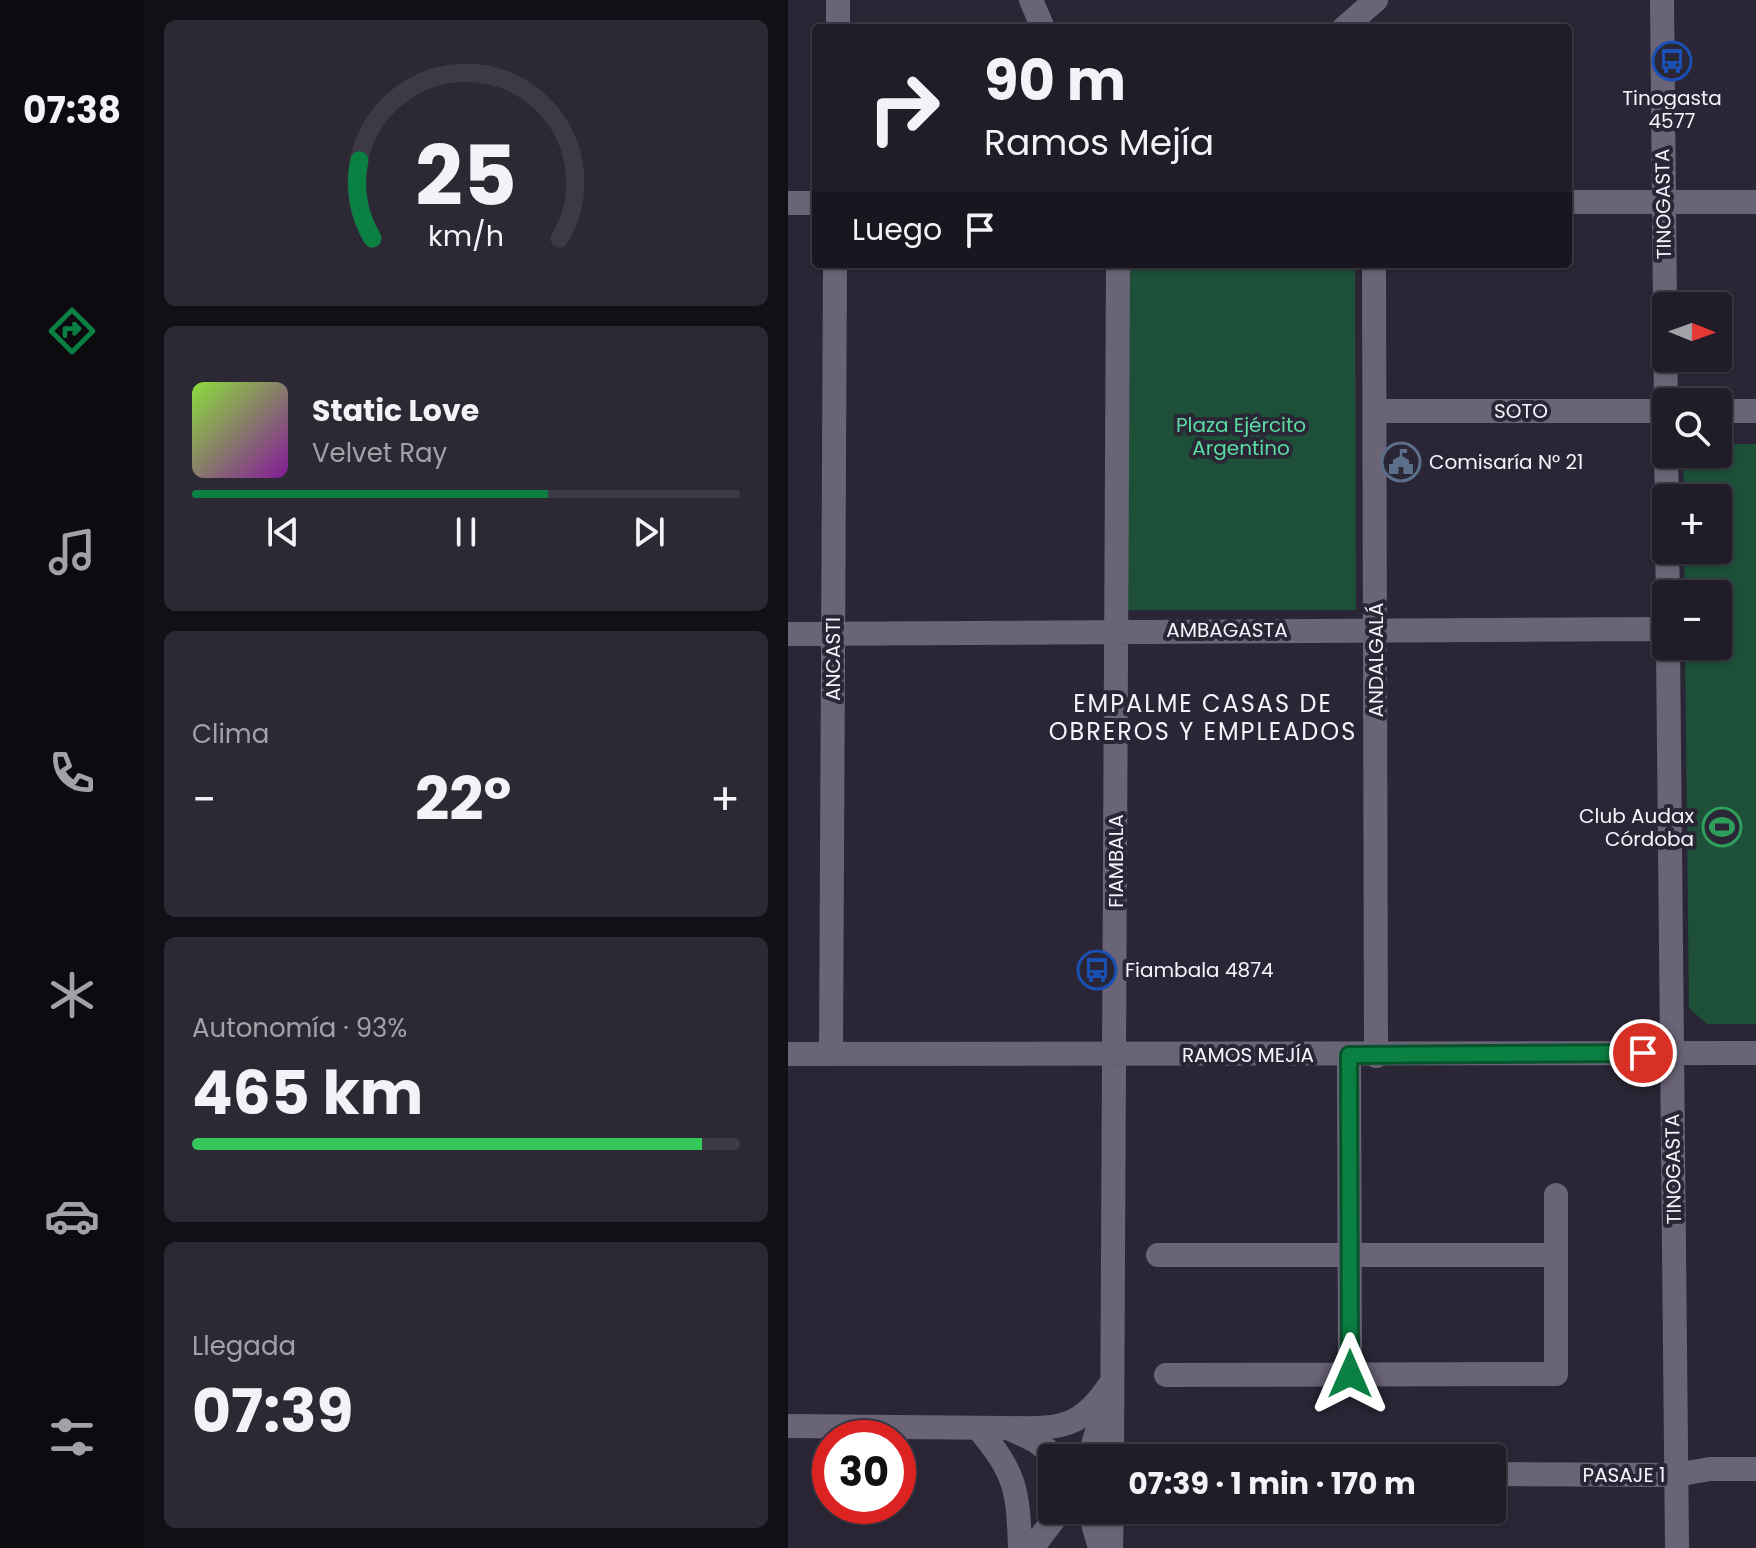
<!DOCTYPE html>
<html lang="es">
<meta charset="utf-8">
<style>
body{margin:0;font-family:Poppins,sans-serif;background:#2d2934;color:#f1f3f6;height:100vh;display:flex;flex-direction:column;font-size:30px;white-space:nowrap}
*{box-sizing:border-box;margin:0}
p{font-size:26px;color:#a2a1a8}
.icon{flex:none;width:44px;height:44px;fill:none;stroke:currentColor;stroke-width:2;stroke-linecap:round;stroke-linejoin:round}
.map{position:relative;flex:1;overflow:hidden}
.details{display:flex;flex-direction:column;gap:20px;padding:20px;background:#120f16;width:644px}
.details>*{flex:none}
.hud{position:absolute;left:24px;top:24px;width:760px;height:244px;border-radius:8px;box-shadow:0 2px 6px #0004,0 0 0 2px #3d3a45;background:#201c28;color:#f1f3f6;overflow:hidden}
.needle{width:52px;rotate:91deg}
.tools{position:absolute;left:864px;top:292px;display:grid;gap:16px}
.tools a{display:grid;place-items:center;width:80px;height:80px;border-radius:8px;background:#201c28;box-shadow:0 2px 6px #0004,0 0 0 2px #3d3a45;font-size:40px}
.speed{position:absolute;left:24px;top:1420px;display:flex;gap:16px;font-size:40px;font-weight:700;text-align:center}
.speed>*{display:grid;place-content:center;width:104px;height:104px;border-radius:50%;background:#201c28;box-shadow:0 2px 6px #0004,0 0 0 2px #3d3a45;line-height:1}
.speed .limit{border:12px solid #d22;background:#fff;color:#111}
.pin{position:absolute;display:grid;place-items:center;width:68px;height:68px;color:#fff;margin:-34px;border:4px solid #fff;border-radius:50%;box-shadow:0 2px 8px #0007}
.me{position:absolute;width:88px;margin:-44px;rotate:0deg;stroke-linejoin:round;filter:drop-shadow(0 0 6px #0008)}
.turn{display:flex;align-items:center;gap:28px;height:168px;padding:0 40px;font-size:36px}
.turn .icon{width:104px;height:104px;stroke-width:2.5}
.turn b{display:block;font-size:56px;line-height:68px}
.then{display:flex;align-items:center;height:76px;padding:0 40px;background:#0003;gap:16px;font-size:30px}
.big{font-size:60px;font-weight:700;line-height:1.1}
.details .card{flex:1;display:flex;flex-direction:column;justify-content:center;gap:12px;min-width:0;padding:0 28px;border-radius:12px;background:#2d2934}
.details .dial{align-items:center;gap:0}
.dial svg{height:208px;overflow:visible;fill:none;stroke:#3d3a45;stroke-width:7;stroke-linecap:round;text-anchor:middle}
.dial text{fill:#f1f3f6;stroke:none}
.song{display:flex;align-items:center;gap:24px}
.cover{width:96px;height:96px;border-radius:12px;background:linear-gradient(135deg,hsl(90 70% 55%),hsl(290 70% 35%))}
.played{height:8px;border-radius:4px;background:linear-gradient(90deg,#0b8043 65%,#3d3a45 65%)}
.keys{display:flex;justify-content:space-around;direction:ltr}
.heat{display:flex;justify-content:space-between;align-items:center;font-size:44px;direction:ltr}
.charge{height:12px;border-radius:6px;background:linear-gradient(90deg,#34c759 93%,#3d3a45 0)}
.trip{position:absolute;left:250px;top:1444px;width:468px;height:80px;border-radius:8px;background:#201c28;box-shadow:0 2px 6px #0004,0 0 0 2px #3d3a45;font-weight:700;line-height:80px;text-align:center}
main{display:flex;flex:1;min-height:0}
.dock{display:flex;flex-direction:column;width:144px;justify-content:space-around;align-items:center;background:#0d0b10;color:#a2a1a8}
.dock .icon{width:56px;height:56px}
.dock .current{color:#0b8043}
.dock b{font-size:36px;color:#f1f3f6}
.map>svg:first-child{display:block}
.green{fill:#1d4f39}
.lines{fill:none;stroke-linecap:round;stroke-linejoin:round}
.street{stroke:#6a6477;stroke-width:24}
.secondary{stroke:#6a6477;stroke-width:24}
.route-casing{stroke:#07532c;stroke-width:20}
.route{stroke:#0b8043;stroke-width:14}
.labels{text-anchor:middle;stroke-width:8;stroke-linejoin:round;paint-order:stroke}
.poi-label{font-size:20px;fill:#f6f3fe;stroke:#2b2636;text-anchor:start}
.street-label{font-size:20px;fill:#f6f3fe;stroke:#2b2636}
.park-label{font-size:20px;fill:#5adca3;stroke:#2b2636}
.quarter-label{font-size:24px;letter-spacing:2px;fill:#f6f3fe;stroke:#2b2636}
</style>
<main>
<nav class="dock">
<b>07:38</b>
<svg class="icon current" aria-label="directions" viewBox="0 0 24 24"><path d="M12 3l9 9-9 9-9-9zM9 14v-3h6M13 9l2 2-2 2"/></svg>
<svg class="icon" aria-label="music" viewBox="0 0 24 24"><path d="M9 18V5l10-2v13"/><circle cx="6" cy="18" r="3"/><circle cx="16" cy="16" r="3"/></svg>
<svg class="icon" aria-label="phone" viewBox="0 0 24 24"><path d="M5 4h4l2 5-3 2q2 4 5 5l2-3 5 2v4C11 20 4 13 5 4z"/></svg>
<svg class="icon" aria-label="climate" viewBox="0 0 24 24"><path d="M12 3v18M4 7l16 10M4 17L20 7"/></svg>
<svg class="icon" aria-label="car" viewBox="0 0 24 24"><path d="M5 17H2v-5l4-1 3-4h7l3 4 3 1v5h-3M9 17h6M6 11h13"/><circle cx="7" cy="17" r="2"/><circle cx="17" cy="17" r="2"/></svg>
<svg class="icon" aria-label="filters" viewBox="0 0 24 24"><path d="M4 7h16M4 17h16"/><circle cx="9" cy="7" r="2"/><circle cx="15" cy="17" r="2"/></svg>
</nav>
<section class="details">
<div class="card dial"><svg viewBox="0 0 100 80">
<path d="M14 69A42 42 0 1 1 86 69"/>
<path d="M14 69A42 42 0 0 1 9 39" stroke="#0b8043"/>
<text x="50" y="56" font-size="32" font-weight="700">25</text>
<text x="50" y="72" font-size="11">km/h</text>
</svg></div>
<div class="card">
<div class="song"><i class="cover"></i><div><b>Static Love</b><p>Velvet Ray</p></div></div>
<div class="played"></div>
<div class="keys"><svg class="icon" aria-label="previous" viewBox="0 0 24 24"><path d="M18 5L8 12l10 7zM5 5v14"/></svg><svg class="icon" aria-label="pause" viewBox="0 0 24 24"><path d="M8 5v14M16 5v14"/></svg><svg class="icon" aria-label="next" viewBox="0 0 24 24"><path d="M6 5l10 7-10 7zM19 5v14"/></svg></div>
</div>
<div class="card"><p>Clima</p>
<div class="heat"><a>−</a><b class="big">22°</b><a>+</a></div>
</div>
<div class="card"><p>Autonomía · 93%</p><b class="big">465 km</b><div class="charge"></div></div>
<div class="card"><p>Llegada</p><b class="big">07:39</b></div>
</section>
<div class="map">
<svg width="968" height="1548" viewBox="0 0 968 1548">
<rect width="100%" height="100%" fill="#2b2636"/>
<path class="green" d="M 339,264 L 567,264 L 568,610 L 339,610 Z
M 930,444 L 968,444 L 968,1024 L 919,1024 L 901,1008 L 897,646 L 930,646 L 930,594 L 897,594 L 896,550 L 930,550 L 930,498 L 896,498 L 895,454 L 930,454 Z"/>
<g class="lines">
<path class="street" d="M 243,0 L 255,28
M 874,0 L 878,409
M 50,28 L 50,0
M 556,28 L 588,0
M 780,202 L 968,202
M 0,203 L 28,203
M 586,264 L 588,1056
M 587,411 L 878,411
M 930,411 L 968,411
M 878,454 L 879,498
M 879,550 L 880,594
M 0,634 L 878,629
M 880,646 L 889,1548
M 0,1054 L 968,1053
M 43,1054 L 47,264
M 561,1055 L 562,1374
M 370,1255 L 768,1255
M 378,1375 L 768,1374 L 768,1195
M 0,1426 L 220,1428 L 246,1440 L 270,1458
M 226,1428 C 275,1429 295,1426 323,1383
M 324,1458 L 330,264
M 704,1474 L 888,1475 L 922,1469 L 968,1469
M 301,1510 L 312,1548
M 323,1548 L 324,1510"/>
<path class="secondary" d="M 190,1428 C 228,1474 230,1489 232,1548
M 301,1458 L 324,1381
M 244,1548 L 273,1510"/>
</g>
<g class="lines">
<g class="route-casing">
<path id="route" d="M 562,1374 L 561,1055 L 855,1053"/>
</g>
<use href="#route" class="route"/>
</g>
<defs>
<g id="bus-ring" transform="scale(2)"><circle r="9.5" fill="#2b2636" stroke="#1a4fb4" stroke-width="1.5"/><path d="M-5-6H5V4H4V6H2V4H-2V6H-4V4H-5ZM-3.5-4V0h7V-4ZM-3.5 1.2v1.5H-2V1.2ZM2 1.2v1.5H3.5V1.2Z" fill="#1a4fb4"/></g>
<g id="civic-ring" transform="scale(2)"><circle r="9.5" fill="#2b2636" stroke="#5c6f8a" stroke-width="1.5"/><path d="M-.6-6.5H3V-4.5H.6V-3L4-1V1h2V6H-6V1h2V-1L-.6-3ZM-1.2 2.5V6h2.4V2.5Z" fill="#5c6f8a"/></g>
<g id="stadium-ring" transform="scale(2)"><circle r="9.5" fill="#2b2636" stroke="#2e9e5b" stroke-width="1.5"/><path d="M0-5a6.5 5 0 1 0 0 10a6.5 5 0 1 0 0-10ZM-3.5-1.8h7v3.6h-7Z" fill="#2e9e5b"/></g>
</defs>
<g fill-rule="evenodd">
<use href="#bus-ring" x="884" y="61"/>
<use href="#civic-ring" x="613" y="462"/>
<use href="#stadium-ring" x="934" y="827"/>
<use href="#bus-ring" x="309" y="970"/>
</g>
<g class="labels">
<g class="poi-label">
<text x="884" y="105" text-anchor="middle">Tinogasta<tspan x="884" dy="23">4577</tspan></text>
<text x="641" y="469">Comisaría N° 21</text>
<text x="906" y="823" text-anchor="end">Club Audax<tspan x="906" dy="23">Córdoba</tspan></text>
<text x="337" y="977">Fiambala 4874</text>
</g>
<g class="street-label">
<text transform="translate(875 204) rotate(-91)" y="7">TINOGASTA</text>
<text x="733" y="418">SOTO</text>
<text x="439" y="637">AMBAGASTA</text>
<text transform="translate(45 659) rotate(-90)" y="7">ANCASTI</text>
<text transform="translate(588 660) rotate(-90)" y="7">ANDALGALÁ</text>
<text transform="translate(328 861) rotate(-90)" y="7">FIAMBALA</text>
<text x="460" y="1062">RAMOS MEJÍA</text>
<text transform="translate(885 1169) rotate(-91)" y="7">TINOGASTA</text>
<text x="836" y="1482">PASAJE 1</text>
</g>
<g class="park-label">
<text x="453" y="432">Plaza Ejército<tspan x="453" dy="23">Argentino</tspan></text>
</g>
<g class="quarter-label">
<text x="415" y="712">EMPALME CASAS DE<tspan x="415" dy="28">OBREROS Y EMPLEADOS</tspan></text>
</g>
</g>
</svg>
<div class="tools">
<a><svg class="needle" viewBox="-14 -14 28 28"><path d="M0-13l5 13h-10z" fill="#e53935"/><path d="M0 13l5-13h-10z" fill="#a2a1a8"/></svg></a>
<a><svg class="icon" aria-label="search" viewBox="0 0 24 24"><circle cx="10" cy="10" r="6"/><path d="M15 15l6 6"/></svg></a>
<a>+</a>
<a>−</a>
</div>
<div class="speed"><div class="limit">30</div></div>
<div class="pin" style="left:855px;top:1053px;background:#d93025"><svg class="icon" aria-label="arrive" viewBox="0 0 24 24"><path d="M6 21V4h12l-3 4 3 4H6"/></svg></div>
<svg class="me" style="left:562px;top:1374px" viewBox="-20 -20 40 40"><path d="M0-17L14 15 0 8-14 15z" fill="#0b8043" stroke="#fff" stroke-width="4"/></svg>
<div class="trip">07:39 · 1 min · 170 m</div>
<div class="hud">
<div class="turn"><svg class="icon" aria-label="right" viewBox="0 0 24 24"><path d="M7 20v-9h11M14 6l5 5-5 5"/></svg><div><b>90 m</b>Ramos Mejía</div></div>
<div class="then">Luego<svg class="icon" aria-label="arrive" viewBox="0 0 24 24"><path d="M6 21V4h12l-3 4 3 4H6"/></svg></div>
</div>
</div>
</main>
